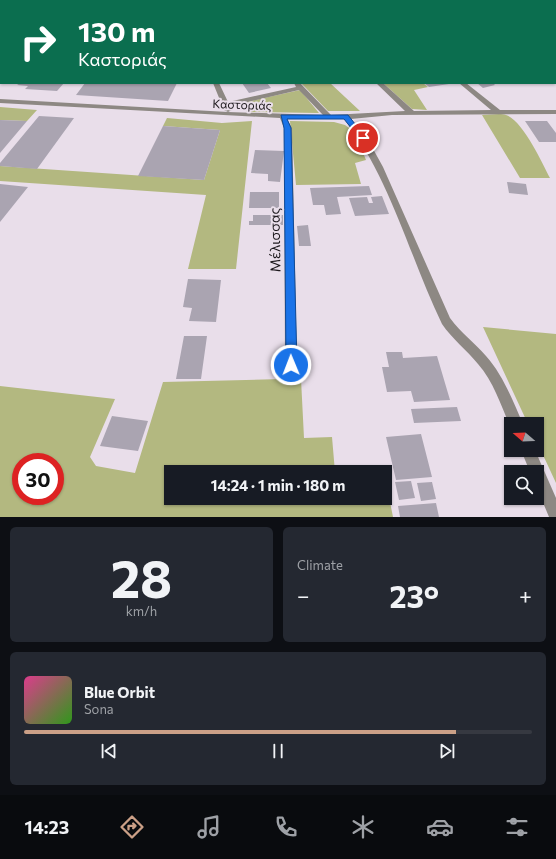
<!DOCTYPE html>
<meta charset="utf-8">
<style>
body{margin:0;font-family:Commissioner,sans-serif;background:#242831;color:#f1f3f6;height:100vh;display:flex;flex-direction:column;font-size:15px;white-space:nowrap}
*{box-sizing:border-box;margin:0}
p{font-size:13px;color:#9ea1a6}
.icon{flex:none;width:22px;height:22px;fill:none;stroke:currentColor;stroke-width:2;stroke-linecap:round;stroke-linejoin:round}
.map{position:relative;height:517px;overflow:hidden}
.side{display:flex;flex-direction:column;gap:10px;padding:10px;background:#0d0f14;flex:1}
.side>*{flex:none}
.guide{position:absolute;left:0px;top:0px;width:556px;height:84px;box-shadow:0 1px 3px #0004;background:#0b6e4f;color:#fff;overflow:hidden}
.needle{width:26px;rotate:289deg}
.tools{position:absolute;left:504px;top:417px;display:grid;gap:8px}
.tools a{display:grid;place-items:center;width:40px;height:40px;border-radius:0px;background:#171b24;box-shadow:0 1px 3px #0004;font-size:20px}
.speed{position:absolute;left:12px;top:453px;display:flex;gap:8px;font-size:20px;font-weight:700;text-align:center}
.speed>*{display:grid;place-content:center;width:52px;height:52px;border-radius:50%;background:#171b24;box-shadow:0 1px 3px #0004;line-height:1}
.speed .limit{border:6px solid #d22;background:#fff;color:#111}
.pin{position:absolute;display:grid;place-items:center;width:34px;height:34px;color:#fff;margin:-17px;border:2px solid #fff;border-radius:50%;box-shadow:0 1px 4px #0007}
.me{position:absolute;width:44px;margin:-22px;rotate:359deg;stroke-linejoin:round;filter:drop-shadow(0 0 3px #0008)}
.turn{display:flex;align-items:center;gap:14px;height:84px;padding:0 12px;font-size:18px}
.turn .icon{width:52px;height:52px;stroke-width:2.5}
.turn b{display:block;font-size:28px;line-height:34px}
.big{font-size:30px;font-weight:700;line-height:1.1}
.side .widget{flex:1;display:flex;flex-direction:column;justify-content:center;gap:6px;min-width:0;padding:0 14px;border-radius:6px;background:#242831}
.side .dial{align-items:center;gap:0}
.dial b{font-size:52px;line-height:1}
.song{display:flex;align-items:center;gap:12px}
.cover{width:48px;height:48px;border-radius:6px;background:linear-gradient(135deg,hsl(330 70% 55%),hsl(110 70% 35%))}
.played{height:4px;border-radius:2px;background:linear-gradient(90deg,#cba087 85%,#363941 85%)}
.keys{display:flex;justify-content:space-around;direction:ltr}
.heat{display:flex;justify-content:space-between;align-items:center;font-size:22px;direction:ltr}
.side .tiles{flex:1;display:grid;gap:10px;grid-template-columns:1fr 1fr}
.widget:last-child{grid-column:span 2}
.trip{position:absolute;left:164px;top:465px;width:228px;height:40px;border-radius:0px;background:#171b24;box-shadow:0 1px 3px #0004;font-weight:700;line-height:40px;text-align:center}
.dock{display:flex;height:64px;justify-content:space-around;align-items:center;background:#090b0e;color:#9ea1a6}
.dock .icon{width:28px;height:28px}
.dock .on{color:#cba087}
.dock b{font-size:18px;color:#f1f3f6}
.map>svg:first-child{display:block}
.green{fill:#b3b880;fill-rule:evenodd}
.building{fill:#aaa4b1}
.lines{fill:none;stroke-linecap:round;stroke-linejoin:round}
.minor{fill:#8d8883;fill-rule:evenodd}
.motorway{fill:#31271f;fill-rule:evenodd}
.route{fill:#1a73e8;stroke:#114b97}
.labels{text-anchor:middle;stroke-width:4;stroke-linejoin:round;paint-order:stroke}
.far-street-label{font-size:12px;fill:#1d191d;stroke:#e9deea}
.street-label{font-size:14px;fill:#1d191d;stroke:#e9deea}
</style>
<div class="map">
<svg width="556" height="517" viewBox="0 0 556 517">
<rect width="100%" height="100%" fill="#e9deea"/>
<path class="green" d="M 301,83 L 330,83 L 360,111 L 328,111 Z
M 383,83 L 423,83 L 428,87 L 414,90 L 427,110 L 412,109 Z
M 300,90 L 319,113 L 247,112 L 241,103 Z
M 0,107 L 37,110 L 27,121 L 0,120 Z
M 482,115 C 489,115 500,113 506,115 C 523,121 542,163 550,178 L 520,178 Z
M 167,118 L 222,123 L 252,121 L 236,269 L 188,269 L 206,195 L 0,181 L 0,166 L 204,180 L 220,130 L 163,126 Z
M 290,121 L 334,122 L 345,125 L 352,130 L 358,140 L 366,160 L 355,163 L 361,184 L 296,185 Z
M 483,327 L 556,334 L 556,483 L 537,442 L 537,424 L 528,424 Z
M 282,379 L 301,379 L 304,438 L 332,437 L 335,472 L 171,472 L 171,498 L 337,499 L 389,497 L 393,517 L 0,517 L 0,386 L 115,399 L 90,457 L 96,466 L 135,473 L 163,382 ZM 21,462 L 55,462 L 55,496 L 21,496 Z"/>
<path class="building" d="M 20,83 L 64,83 L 57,91 L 25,89 L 28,86 L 17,85 Z
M 85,83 L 152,84 L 177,83 L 168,101 L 76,95 Z
M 242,83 L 267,83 L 271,88 L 249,93 Z
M 424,83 L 449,83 L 449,84 L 429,87 Z
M 477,83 L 493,83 L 495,85 L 483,88 Z
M 39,116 L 74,118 L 37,169 L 0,166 L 0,163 Z
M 0,120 L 27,121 L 0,153 Z
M 525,121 L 547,121 L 556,133 L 556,142 L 539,142 Z
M 163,126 L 220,130 L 204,180 L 138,176 Z
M 255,150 L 284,151 L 280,182 L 268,181 L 268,174 L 251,173 Z
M 507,182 L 526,184 L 528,195 L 509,193 Z
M 0,184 L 28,187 L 0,222 Z
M 369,186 L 372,195 L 337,197 L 341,214 L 326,215 L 324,205 L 313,205 L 310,188 Z
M 250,192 L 279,192 L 279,208 L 249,208 Z
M 382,196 L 389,214 L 355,216 L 349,198 L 367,197 L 369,203 L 373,203 L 371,197 Z
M 253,215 L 283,215 L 283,225 L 249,225 L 249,221 L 253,221 Z
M 308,225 L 311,246 L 299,246 L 297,226 Z
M 188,279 L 221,280 L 216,322 L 189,321 L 192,308 L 183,307 Z
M 184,336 L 207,336 L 201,379 L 176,379 Z
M 386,352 L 402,352 L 403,358 L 437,356 L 450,400 L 414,402 L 411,391 L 387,392 L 382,367 L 389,367 Z
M 457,407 L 461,421 L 414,423 L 411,409 Z
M 112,416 L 148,421 L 138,451 L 100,446 Z
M 421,434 L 432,477 L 396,480 L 386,437 Z
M 411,481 L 415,498 L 399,500 L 395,482 Z
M 432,482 L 436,499 L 421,501 L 417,483 Z
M 436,503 L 439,517 L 400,517 L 398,506 Z"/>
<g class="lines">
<path class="minor" d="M 490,0 L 496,0 L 497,1 L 491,1 Z
M 0,5 L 1,6 L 0,13 Z
M 555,38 L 556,38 L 556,43 L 555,43 Z
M 0,39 L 1,39 L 1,43 L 0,43 Z
M 213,83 L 219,83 L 228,102 L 296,87 L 294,83 L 300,83 L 331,115 L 405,111 L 376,83 L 383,83 L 414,111 L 491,110 L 459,83 L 466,83 L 500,110 L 556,110 L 556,114 L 392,115 L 351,119 L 367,138 L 383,167 L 450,318 C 461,333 475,343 486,356 C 503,375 513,401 523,424 L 511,424 L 511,428 C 501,406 494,382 478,364 C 467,350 452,339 442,324 C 410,258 390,177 344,119 L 287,119 L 292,128 L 297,365 L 295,369 L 291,370 L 287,369 L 285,365 L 284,128 L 280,118 L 0,103 L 0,99 L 228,112 L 224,110 ZM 299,90 L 323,115 L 228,112 L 232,110 L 230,106 Z
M 521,450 L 535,450 L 556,498 L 556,517 L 549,517 L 537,488 L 537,472 L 530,472 Z"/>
<path class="motorway" d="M 525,0 L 532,0 L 533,1 L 526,1 Z
M 552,0 L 556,0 L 556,2 L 553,1 Z
M 555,16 L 556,16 L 556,20 L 555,20 Z"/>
</g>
<path class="route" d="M 281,115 L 348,115 L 366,138 L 360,139 L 344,119 L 287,119 L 291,128 L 297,365 L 295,368 L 291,370 L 287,368 L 286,365 L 284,128 Z"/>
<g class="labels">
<g class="far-street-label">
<text transform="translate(242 105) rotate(2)" y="4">Καστοριάς</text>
</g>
<g class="street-label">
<text transform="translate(275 240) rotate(-91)" y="5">Μέλισσας</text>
</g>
</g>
</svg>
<div class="tools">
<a><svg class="needle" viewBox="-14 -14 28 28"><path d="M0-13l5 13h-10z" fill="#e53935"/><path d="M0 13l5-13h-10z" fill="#9ea1a6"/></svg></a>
<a><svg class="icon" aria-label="search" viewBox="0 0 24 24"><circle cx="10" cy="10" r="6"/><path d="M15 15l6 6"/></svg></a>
</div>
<div class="speed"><div class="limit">30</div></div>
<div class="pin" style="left:363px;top:138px;background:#d93025"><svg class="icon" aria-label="arrive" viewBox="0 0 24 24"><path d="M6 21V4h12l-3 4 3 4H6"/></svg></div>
<svg class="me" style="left:291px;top:365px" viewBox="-20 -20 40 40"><circle r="17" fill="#1a73e8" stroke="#fff" stroke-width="3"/><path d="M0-11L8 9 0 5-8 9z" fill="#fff"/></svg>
<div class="trip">14:24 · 1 min · 180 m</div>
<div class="guide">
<div class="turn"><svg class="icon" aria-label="right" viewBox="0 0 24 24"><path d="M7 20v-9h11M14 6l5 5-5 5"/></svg><div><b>130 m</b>Καστοριάς</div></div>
</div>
</div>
<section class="side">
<div class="tiles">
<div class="widget dial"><b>28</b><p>km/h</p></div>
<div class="widget"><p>Climate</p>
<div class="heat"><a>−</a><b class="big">23°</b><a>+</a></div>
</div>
<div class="widget">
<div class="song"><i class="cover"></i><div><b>Blue Orbit</b><p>Sona</p></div></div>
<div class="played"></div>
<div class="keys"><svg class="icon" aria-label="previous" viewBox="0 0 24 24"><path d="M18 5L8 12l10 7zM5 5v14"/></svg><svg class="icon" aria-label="pause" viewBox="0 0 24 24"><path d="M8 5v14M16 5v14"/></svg><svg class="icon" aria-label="next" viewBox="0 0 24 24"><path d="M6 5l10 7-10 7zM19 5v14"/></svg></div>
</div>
</div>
</section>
<nav class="dock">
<b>14:23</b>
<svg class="icon on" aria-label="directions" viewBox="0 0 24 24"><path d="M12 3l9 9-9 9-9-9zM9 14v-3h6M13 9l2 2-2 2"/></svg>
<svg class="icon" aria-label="music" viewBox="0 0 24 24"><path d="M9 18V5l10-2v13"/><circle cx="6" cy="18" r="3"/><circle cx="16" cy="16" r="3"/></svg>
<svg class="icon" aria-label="phone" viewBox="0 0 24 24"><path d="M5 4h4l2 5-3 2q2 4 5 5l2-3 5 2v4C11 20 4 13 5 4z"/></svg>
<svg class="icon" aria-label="climate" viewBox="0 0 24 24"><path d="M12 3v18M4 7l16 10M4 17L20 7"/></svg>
<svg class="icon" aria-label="car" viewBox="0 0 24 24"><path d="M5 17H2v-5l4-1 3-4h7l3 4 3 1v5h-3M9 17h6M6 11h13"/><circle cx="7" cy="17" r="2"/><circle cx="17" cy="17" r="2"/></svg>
<svg class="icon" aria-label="filters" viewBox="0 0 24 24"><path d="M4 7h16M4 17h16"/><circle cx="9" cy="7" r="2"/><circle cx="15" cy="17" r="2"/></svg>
</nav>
